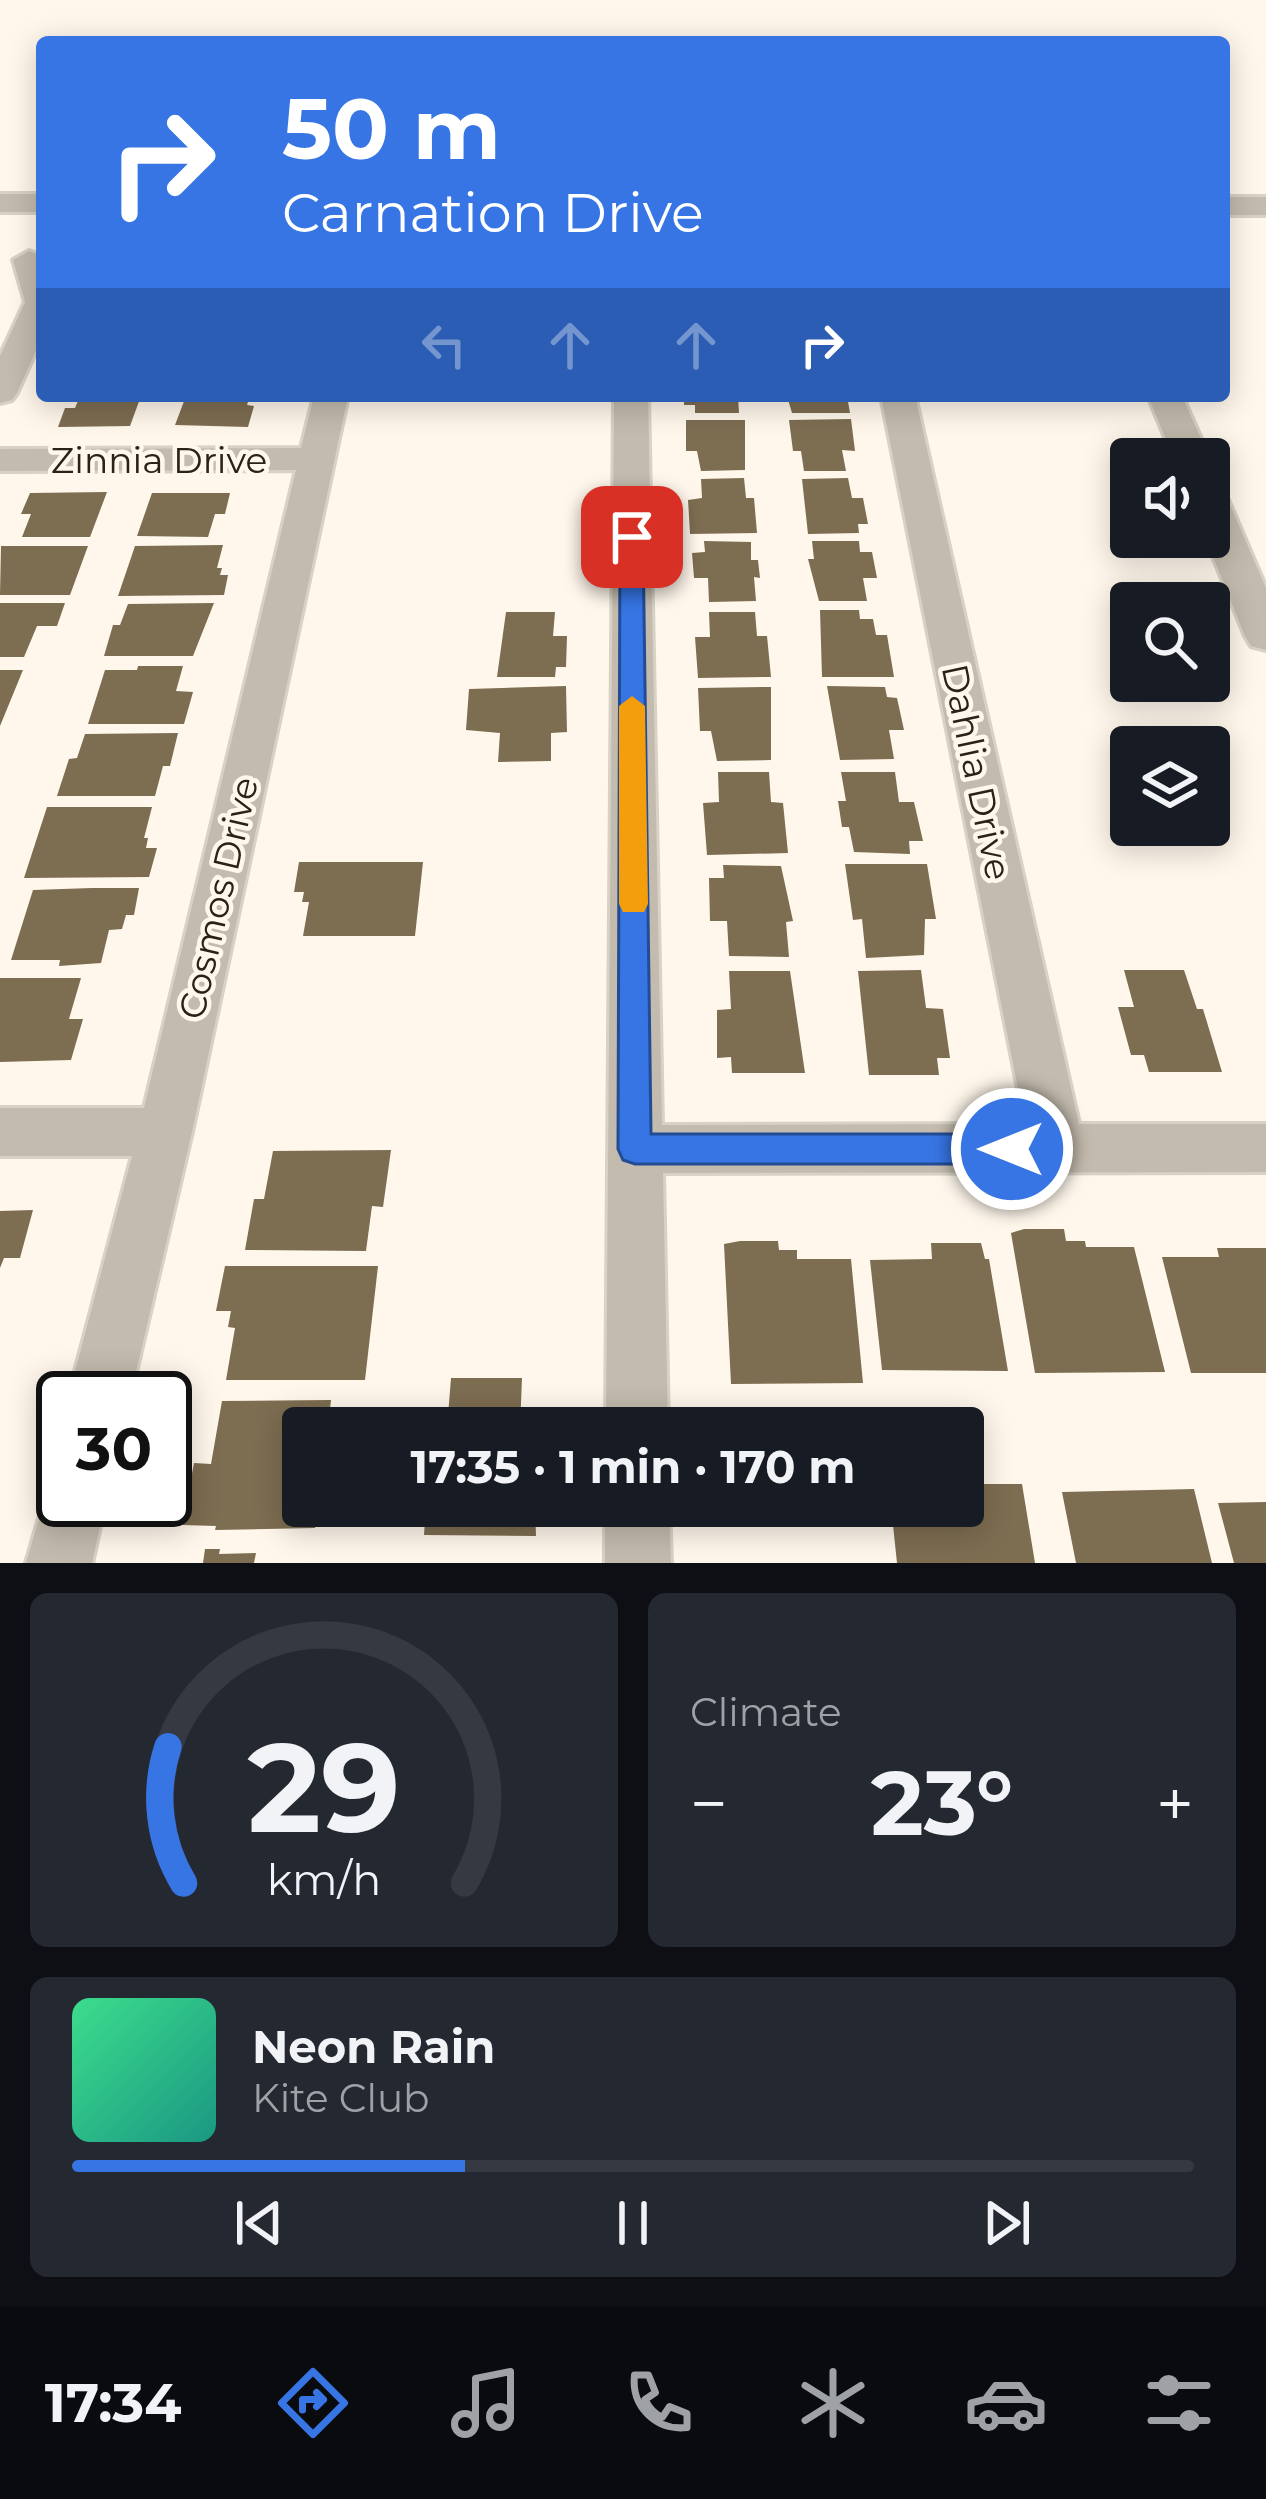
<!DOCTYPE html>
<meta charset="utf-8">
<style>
body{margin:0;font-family:Montserrat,sans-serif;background:#242831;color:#f1f3f6;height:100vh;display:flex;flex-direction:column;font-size:45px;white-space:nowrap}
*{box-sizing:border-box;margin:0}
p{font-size:39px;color:#9ea1a6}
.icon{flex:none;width:66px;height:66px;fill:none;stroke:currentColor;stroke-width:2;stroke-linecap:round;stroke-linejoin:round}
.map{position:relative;height:1563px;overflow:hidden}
.panel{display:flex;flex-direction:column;gap:30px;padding:30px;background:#0d0f14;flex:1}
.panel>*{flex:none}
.banner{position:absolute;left:36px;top:36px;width:1194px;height:366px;border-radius:12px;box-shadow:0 6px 30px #0003;background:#3675e3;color:#fff;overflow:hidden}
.controls{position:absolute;left:1110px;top:438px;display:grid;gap:24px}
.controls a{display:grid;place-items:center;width:120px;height:120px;border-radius:12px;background:#171b24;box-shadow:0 6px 30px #0003;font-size:60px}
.speed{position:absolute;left:36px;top:1371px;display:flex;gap:24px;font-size:60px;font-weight:700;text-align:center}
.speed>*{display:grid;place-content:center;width:156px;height:156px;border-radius:50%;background:#171b24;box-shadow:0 6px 30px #0003;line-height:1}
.speed .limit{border:6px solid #111;border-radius:18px;background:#fff;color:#111}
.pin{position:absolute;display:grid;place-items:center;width:102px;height:102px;color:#fff;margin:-51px;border-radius:24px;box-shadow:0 6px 18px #0006}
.me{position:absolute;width:132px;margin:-66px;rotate:270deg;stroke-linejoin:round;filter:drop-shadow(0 0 9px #0008)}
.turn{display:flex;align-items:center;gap:42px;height:252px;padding:0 48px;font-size:54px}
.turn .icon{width:156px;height:156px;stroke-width:2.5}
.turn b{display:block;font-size:84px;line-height:102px}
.lanes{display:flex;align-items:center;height:114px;padding:0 48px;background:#0003;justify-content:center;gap:60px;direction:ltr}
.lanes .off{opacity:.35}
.big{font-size:90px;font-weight:700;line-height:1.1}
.panel .card{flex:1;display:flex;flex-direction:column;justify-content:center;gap:18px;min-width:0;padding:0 42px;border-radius:18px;background:#242831}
.panel .dial{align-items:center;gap:0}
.dial svg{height:312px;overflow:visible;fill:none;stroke:#363941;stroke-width:7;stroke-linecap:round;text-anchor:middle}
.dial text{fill:#f1f3f6;stroke:none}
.song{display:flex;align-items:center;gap:36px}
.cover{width:144px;height:144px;border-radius:18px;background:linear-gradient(135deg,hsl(150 70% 55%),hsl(170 70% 35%))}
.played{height:12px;border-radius:6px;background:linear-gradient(90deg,#3675e3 35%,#363941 35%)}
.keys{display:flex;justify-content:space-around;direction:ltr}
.heat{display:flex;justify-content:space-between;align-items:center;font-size:66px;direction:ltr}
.panel .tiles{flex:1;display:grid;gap:30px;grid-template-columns:1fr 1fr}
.card:last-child{grid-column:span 2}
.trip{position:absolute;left:282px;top:1407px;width:702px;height:120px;border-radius:12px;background:#171b24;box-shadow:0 6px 30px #0003;font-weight:700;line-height:120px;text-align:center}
.tab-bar{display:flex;height:192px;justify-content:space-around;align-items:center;background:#090b0e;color:#9ea1a6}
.tab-bar .icon{width:84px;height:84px}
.tab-bar .on{color:#3675e3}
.tab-bar b{font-size:54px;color:#f1f3f6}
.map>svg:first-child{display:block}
.building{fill:#7d6d51}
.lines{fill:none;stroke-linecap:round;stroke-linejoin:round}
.minor-casing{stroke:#d8d1c5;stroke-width:6}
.minor{fill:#c3bbad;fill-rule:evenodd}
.route{fill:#3675e3;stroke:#234c94;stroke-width:3}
.slow{fill:#f59e0b}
.labels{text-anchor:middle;stroke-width:9;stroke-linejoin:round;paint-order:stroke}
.street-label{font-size:36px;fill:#292217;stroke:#fff7eb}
</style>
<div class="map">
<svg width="1266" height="1563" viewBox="0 0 1266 1563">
<rect width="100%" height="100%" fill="#fff7eb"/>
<path class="building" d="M 80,396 L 141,396 L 130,426 L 58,427 L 65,408 L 75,408 Z
M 186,396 L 250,396 L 247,405 L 254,406 L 248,427 L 175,425 Z
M 684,396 L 738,396 L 739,413 L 695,413 L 695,405 L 684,405 Z
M 787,396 L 847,396 L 850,413 L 792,413 Z
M 851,419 L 855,451 L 842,450 L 846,471 L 804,471 L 801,451 L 793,451 L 789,420 Z
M 686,420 L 745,420 L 745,470 L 701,471 L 697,451 L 686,451 Z
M 744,478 L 746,498 L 754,498 L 757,533 L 690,534 L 688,500 L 702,498 L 701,479 Z
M 848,478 L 852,498 L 863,498 L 868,524 L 858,524 L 859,533 L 808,534 L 802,479 Z
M 107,492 L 90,537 L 22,537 L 31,514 L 21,514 L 30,493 Z
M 152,493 L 230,493 L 225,514 L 215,514 L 208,537 L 137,536 Z
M 704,541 L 751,542 L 751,560 L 758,560 L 760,578 L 754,577 L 756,601 L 709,602 L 708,578 L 694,578 L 692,553 L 705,552 Z
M 812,541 L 859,541 L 860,552 L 872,552 L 877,578 L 863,578 L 867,601 L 819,601 L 808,559 L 814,559 Z
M 223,545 L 217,568 L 222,568 L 220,575 L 228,575 L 224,595 L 118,596 L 135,546 Z
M 1,546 L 88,546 L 70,595 L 0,595 Z
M 0,603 L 65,603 L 57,626 L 37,626 L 24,657 L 0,657 Z
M 214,603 L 193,656 L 104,656 L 113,625 L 120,625 L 128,604 Z
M 820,610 L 859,610 L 860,619 L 873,619 L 876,635 L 887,635 L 894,677 L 822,677 Z
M 506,612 L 555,612 L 553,636 L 567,636 L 566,667 L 556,667 L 555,677 L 497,677 Z
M 709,612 L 755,612 L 757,636 L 767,636 L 771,677 L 698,678 L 695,637 L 710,637 Z
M 138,666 L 183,666 L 176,691 L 193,692 L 184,724 L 88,724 L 105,670 L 137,670 Z
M 0,670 L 23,670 L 0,726 Z
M 566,686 L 567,732 L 551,733 L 551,761 L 498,762 L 500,733 L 466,730 L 469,689 Z
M 827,686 L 885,687 L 887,697 L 897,698 L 904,730 L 889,730 L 894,759 L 840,760 Z
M 771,687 L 771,760 L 717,761 L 711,731 L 700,731 L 698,688 Z
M 178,733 L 170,766 L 163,766 L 155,796 L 57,796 L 69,759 L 77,758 L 85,734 Z
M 718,772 L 769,772 L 771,802 L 783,803 L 788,853 L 707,855 L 703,803 L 719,802 Z
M 841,772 L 895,772 L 899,802 L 914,802 L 923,841 L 909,841 L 910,854 L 854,852 L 849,827 L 842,827 L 838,801 L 846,801 Z
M 47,807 L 152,807 L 144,838 L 148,838 L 146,848 L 157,848 L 149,877 L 24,878 Z
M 299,862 L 423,862 L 415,936 L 303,936 L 309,902 L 302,902 L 304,892 L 294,892 Z
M 845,864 L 927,864 L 936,919 L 925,919 L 924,955 L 866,958 L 862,919 L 853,920 Z
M 723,865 L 781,866 L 793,921 L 786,922 L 789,957 L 729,956 L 727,921 L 710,921 L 709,878 L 724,878 Z
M 92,888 L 139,888 L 134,915 L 126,915 L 122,929 L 109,930 L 101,963 L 59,966 L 60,960 L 11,960 L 33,890 Z
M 921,970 L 926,1008 L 943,1009 L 950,1058 L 937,1058 L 939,1075 L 869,1075 L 858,971 Z
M 1124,970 L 1184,970 L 1197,1009 L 1203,1009 L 1222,1072 L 1149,1072 L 1144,1055 L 1131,1055 L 1118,1007 L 1134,1007 Z
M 729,971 L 790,971 L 805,1073 L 732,1073 L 731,1057 L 717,1058 L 717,1010 L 731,1009 Z
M 0,978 L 81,978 L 69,1019 L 83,1019 L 71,1060 L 0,1062 Z
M 391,1150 L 383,1207 L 372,1206 L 366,1251 L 245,1250 L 254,1199 L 264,1199 L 273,1151 Z
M 33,1210 L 20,1258 L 4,1258 L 0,1268 L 0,1211 Z
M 1024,1229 L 1064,1229 L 1066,1241 L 1085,1241 L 1086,1247 L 1134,1247 L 1165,1372 L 1035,1373 L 1011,1233 Z
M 740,1241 L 778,1241 L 779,1250 L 797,1250 L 797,1259 L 851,1259 L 863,1383 L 731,1384 L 724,1244 Z
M 931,1243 L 981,1243 L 985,1259 L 989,1259 L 1008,1371 L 882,1370 L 870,1260 L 932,1259 Z
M 1217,1248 L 1266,1248 L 1266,1373 L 1191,1373 L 1162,1257 L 1219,1257 Z
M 225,1266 L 378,1266 L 365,1380 L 226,1380 L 235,1328 L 228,1327 L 231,1311 L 216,1311 Z
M 451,1378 L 522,1378 L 520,1428 L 447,1428 Z
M 331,1400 L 328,1428 L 303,1428 L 303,1506 L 318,1506 L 315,1528 L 215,1530 L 216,1526 L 182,1525 L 194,1463 L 211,1464 L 222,1401 Z
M 963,1484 L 1022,1484 L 1035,1563 L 897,1563 L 891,1506 L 963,1506 Z
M 1194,1489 L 1212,1563 L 1076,1563 L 1062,1492 Z
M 1266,1502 L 1266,1563 L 1234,1563 L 1218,1503 Z
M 426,1506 L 535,1506 L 536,1536 L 424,1535 Z
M 205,1549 L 220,1549 L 219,1554 L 256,1553 L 254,1563 L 203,1563 Z"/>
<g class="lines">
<g class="minor-casing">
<path id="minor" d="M 0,194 L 42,194 L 42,212 L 0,212 Z
M 1224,197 L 1266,197 L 1266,215 L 1224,215 Z
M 29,251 L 42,256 L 42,337 L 17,393 L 12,400 L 0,403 L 0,356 L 25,302 L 13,260 Z
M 314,396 L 348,396 L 192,1132 L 130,1398 L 68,1398 L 132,1156 L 0,1156 L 0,1108 L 144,1108 L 296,470 L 0,471 L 0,449 L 301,448 Z
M 614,396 L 648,396 L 662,1125 L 1025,1124 L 881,396 L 915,396 L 1079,1124 L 1266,1124 L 1266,1172 L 663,1173 L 668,1428 L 606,1428 Z
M 1148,396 L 1182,396 L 1210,459 L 1209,461 L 1174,459 Z
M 1209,489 L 1222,492 L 1228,500 L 1266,588 L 1266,650 L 1251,646 L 1245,636 L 1205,537 L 1209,537 Z
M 63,1472 L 63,1500 L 106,1500 L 92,1563 L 26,1563 L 51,1477 Z
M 605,1506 L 669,1506 L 671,1563 L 605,1563 Z"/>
</g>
<use href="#minor" class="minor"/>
</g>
<path class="route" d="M 632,530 L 643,537 L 651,1134 L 1012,1134 L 1024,1138 L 1029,1149 L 1024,1159 L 1012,1164 L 635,1164 L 623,1160 L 618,1149 L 620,537 Z"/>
<path class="slow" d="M 632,696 L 645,706 L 648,904 L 644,912 L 623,912 L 619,904 L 619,706 Z"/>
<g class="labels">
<g class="street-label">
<text x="159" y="473">Zinnia Drive</text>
<text transform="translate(977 772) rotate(78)" y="13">Dahlia Drive</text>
<text transform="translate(218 898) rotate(-77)" y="13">Cosmos Drive</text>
</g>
</g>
</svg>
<div class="controls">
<a><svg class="icon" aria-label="sound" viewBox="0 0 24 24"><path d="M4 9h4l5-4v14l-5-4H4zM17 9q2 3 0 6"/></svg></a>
<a><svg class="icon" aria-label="search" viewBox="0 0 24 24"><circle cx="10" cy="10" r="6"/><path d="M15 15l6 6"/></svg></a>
<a><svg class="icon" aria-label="layers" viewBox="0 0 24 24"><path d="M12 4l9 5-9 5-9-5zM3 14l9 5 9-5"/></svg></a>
</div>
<div class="speed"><div class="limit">30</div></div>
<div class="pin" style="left:632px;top:537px;background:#d93025"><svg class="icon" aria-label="arrive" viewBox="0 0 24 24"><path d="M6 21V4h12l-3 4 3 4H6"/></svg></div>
<svg class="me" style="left:1012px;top:1149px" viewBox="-20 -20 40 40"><circle r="17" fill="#3675e3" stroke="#fff" stroke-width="3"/><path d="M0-11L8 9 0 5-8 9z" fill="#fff"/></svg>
<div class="trip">17:35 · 1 min · 170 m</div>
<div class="banner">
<div class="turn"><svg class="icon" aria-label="right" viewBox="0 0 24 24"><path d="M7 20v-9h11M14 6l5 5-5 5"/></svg><div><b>50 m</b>Carnation Drive</div></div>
<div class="lanes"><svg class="icon off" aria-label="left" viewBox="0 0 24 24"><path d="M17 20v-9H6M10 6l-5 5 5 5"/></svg><svg class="icon off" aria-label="ahead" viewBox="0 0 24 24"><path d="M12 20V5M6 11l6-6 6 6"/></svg><svg class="icon off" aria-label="ahead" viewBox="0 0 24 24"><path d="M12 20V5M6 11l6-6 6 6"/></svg><svg class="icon" aria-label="right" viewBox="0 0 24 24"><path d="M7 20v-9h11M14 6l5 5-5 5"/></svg></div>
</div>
</div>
<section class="panel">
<div class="tiles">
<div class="card dial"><svg viewBox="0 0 100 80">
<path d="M14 69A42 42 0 1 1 86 69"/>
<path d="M14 69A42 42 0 0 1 10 34" stroke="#3675e3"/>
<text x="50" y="56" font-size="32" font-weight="700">29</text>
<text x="50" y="72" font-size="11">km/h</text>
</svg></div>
<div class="card"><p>Climate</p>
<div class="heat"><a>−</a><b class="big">23°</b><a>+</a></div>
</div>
<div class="card">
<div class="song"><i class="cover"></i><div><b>Neon Rain</b><p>Kite Club</p></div></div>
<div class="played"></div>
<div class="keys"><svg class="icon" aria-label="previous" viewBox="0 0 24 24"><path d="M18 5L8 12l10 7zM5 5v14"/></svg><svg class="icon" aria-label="pause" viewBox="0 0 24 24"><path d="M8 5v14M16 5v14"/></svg><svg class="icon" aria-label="next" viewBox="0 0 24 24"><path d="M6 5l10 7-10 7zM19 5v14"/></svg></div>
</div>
</div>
</section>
<nav class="tab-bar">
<b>17:34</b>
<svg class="icon on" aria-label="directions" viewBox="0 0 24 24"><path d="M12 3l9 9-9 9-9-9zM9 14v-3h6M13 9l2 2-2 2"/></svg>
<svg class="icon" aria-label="music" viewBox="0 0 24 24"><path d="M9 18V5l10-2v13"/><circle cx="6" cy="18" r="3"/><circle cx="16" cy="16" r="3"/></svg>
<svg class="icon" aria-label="phone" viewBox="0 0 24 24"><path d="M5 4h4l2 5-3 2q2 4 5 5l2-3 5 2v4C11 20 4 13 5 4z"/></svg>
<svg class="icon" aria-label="climate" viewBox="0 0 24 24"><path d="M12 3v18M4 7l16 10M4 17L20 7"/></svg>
<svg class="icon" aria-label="car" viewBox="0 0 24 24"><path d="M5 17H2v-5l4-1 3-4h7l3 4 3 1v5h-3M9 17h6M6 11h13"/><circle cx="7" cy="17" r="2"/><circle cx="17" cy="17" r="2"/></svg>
<svg class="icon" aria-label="filters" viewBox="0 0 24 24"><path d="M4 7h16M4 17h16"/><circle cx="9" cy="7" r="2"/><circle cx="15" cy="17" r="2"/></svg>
</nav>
